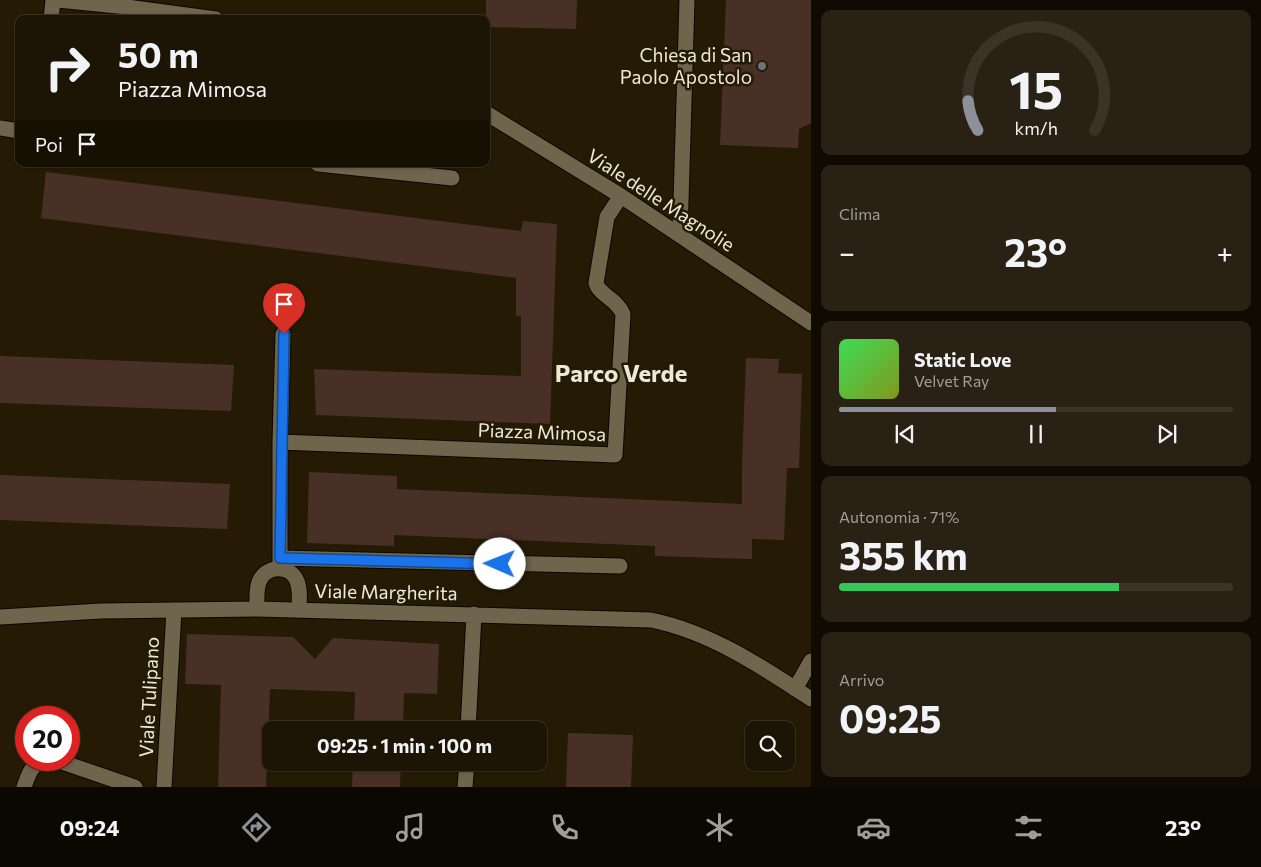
<!DOCTYPE html>
<html lang="it">
<meta charset="utf-8">
<style>
body{margin:0;font-family:Commissioner,sans-serif;background:#292113;color:#f1f3f6;height:100vh;display:flex;flex-direction:column;font-size:19px;white-space:nowrap}
*{box-sizing:border-box;margin:0}
p{font-size:16px;color:#a09e9a}
.icon{flex:none;width:28px;height:28px;fill:none;stroke:currentColor;stroke-width:2;stroke-linecap:round;stroke-linejoin:round}
.map{position:relative;flex:1;overflow:hidden}
.details{display:flex;flex-direction:column;gap:10px;padding:10px;background:#0f0b02;width:450px}
.details>*{flex:none}
.top-card{position:absolute;left:15px;top:15px;width:475px;height:152px;border-radius:10px;box-shadow:0 1px 4px #0004,0 0 0 1px #3a3326;background:#1c1404;color:#f1f3f6;overflow:hidden}
.controls{position:absolute;left:745px;top:721px;display:grid;gap:10px}
.controls a{display:grid;place-items:center;width:50px;height:50px;border-radius:10px;background:#1c1404;box-shadow:0 1px 4px #0004,0 0 0 1px #3a3326;font-size:25px}
.speed{position:absolute;left:15px;top:706px;display:flex;gap:10px;font-size:25px;font-weight:700;text-align:center}
.speed>*{display:grid;place-content:center;width:65px;height:65px;border-radius:50%;background:#1c1404;box-shadow:0 1px 4px #0004,0 0 0 1px #3a3326;line-height:1}
.speed .limit{border:8px solid #d22;background:#fff;color:#111}
.pin{position:absolute;display:grid;place-items:center;width:42px;height:42px;color:#fff;margin:-51px -21px;border-radius:50% 50% 50% 0;rotate:-45deg;box-shadow:0 0 5px #0007}
.pin .icon{rotate:45deg}
.me{position:absolute;width:55px;margin:-28px;rotate:271deg;stroke-linejoin:round;filter:drop-shadow(0 0 4px #0008)}
.turn{display:flex;align-items:center;gap:18px;height:105px;padding:0 20px;font-size:22px}
.turn .icon{width:65px;height:65px;stroke-width:2.5}
.turn b{display:block;font-size:35px;line-height:42px}
.then{display:flex;align-items:center;height:48px;padding:0 20px;background:#0003;gap:10px;font-size:19px}
.big{font-size:38px;font-weight:700;line-height:1.1}
.details .tile{flex:1;display:flex;flex-direction:column;justify-content:center;gap:8px;min-width:0;padding:0 18px;border-radius:10px;background:#292113}
.details .dial{align-items:center;gap:0}
.dial svg{height:130px;overflow:visible;fill:none;stroke:#3a3326;stroke-width:7;stroke-linecap:round;text-anchor:middle}
.dial text{fill:#f1f3f6;stroke:none}
.song{display:flex;align-items:center;gap:15px}
.cover{width:60px;height:60px;border-radius:8px;background:linear-gradient(135deg,hsl(130 70% 55%),hsl(70 70% 35%))}
.played{height:5px;border-radius:2px;background:linear-gradient(90deg,#8c9099 55%,#3a3326 55%)}
.keys{display:flex;justify-content:space-around;direction:ltr}
.heat{display:flex;justify-content:space-between;align-items:center;font-size:28px;direction:ltr}
.charge{height:8px;border-radius:4px;background:linear-gradient(90deg,#34c759 71%,#3a3326 0)}
.trip{position:absolute;left:262px;top:721px;width:285px;height:50px;border-radius:10px;background:#1c1404;box-shadow:0 1px 4px #0004,0 0 0 1px #3a3326;font-weight:700;line-height:50px;text-align:center}
.menu{display:flex;height:80px;justify-content:space-around;align-items:center;background:#0b0802;color:#a09e9a}
.menu .icon{width:35px;height:35px}
.menu .active{color:#8c9099}
.menu b{font-size:22px;color:#f1f3f6}
main{display:flex;flex:1;min-height:0}
.map>svg:first-child{display:block}
.building{fill:#483027}
.lines{fill:none;stroke-linecap:round;stroke-linejoin:round}
.minor-casing{stroke:#0e0600;stroke-width:17}
.minor{stroke:#6f644c;stroke-width:15}
.route-casing{stroke:#114b97;stroke-width:12}
.route{stroke:#1a73e8;stroke-width:9}
.worship-dot{fill:#6b7280;stroke:#251b05;stroke-width:2}
.labels{text-anchor:middle;stroke-width:5;stroke-linejoin:round;paint-order:stroke}
.poi-label{font-size:19px;fill:#eee8da;stroke:#251b05;text-anchor:end}
.street-label{font-size:19px;fill:#eee8da;stroke:#251b05}
.district-label{font-size:24px;font-weight:bold;fill:#eee8da;stroke:#251b05}
</style>
<main>
<div class="map">
<svg width="811" height="787" viewBox="0 0 811 787">
<rect width="100%" height="100%" fill="#251b05"/>
<path class="building" d="M 486,0 L 577,0 L 576,29 L 486,27 Z
M 726,0 L 811,0 L 811,123 L 799,129 L 798,148 L 720,145 Z
M 46,172 L 521,231 L 523,221 L 557,224 L 550,424 L 316,415 L 314,369 L 521,376 L 521,316 L 516,316 L 516,278 L 41,218 Z
M 0,356 L 234,365 L 231,411 L 0,403 Z
M 746,358 L 779,359 L 778,373 L 802,374 L 799,468 L 787,468 L 784,540 L 752,539 L 752,559 L 655,556 L 655,546 L 394,535 L 394,546 L 307,543 L 309,472 L 397,476 L 397,489 L 742,504 L 742,466 Z
M 0,475 L 230,484 L 227,529 L 0,520 Z
M 187,634 L 293,637 L 315,659 L 333,638 L 439,644 L 437,694 L 404,693 L 403,730 L 354,730 L 355,692 L 270,689 L 266,787 L 218,787 L 221,685 L 185,684 Z
M 568,733 L 633,735 L 631,787 L 566,787 Z
M 353,762 L 401,762 L 400,787 L 352,787 Z"/>
<g class="lines">
<g class="minor-casing">
<path id="minor" d="M 58,0 L 127,7 L 216,19
M 51,19 L 53,0
M 486,113 L 621,196 L 811,323
M 0,128 L 19,131
M 318,164 L 452,178
M 680,235 L 687,0
M 280,442 L 615,455 L 623,314 C 617,299 599,295 596,283 L 607,217 L 621,196
M 280,558 L 620,566
M 280,569 L 280,442 L 283,334
M 257,609 C 257,601 256,590 259,582 C 265,566 288,564 296,579 C 301,588 299,601 299,610
M 0,617 L 101,611 L 257,609 L 651,620 C 710,632 761,666 811,699
M 795,689 L 811,661
M 468,730 L 474,614
M 56,760 L 135,787
M 24,787 C 28,776 31,765 43,760
M 164,787 L 174,610
M 465,787 L 467,762"/>
</g>
<use href="#minor" class="minor"/>
</g>
<g class="lines">
<g class="route-casing">
<path id="route" d="M 284,334 L 280,558 L 500,564"/>
</g>
<use href="#route" class="route"/>
</g>
<circle class="worship-dot" cx="762" cy="66" r="5"/>
<g class="labels">
<g class="poi-label">
<text x="752" y="62">Chiesa di San<tspan x="752" dy="22">Paolo Apostolo</tspan></text>
</g>
<g class="street-label">
<text transform="translate(661 200) rotate(33)" y="7">Viale delle Magnolie</text>
<text transform="translate(542 432) rotate(2)" y="7">Piazza Mimosa</text>
<text transform="translate(386 592) rotate(1)" y="7">Viale Margherita</text>
<text transform="translate(149 697) rotate(-87)" y="7">Viale Tulipano</text>
</g>
<g class="district-label">
<text x="621" y="382">Parco Verde</text>
</g>
</g>
</svg>
<div class="controls">
<a><svg class="icon" aria-label="search" viewBox="0 0 24 24"><circle cx="10" cy="10" r="6"/><path d="M15 15l6 6"/></svg></a>
</div>
<div class="speed"><div class="limit">20</div></div>
<div class="pin" style="left:284px;top:334px;background:#d93025"><svg class="icon" aria-label="arrive" viewBox="0 0 24 24"><path d="M6 21V4h12l-3 4 3 4H6"/></svg></div>
<svg class="me" style="left:500px;top:564px" viewBox="-20 -20 40 40"><circle r="19" fill="#fff"/><path d="M0-13L10 11 0 6-10 11z" fill="#1a73e8"/></svg>
<div class="trip">09:25 · 1 min · 100 m</div>
<div class="top-card">
<div class="turn"><svg class="icon" aria-label="right" viewBox="0 0 24 24"><path d="M7 20v-9h11M14 6l5 5-5 5"/></svg><div><b>50 m</b>Piazza Mimosa</div></div>
<div class="then">Poi<svg class="icon" aria-label="arrive" viewBox="0 0 24 24"><path d="M6 21V4h12l-3 4 3 4H6"/></svg></div>
</div>
</div>
<section class="details">
<div class="tile dial"><svg viewBox="0 0 100 80">
<path d="M14 69A42 42 0 1 1 86 69"/>
<path d="M14 69A42 42 0 0 1 8 51" stroke="#8c9099"/>
<text x="50" y="56" font-size="32" font-weight="700">15</text>
<text x="50" y="72" font-size="11">km/h</text>
</svg></div>
<div class="tile"><p>Clima</p>
<div class="heat"><a>−</a><b class="big">23°</b><a>+</a></div>
</div>
<div class="tile">
<div class="song"><i class="cover"></i><div><b>Static Love</b><p>Velvet Ray</p></div></div>
<div class="played"></div>
<div class="keys"><svg class="icon" aria-label="previous" viewBox="0 0 24 24"><path d="M18 5L8 12l10 7zM5 5v14"/></svg><svg class="icon" aria-label="pause" viewBox="0 0 24 24"><path d="M8 5v14M16 5v14"/></svg><svg class="icon" aria-label="next" viewBox="0 0 24 24"><path d="M6 5l10 7-10 7zM19 5v14"/></svg></div>
</div>
<div class="tile"><p>Autonomia · 71%</p><b class="big">355 km</b><div class="charge"></div></div>
<div class="tile"><p>Arrivo</p><b class="big">09:25</b></div>
</section>
</main>
<nav class="menu">
<b>09:24</b>
<svg class="icon active" aria-label="directions" viewBox="0 0 24 24"><path d="M12 3l9 9-9 9-9-9zM9 14v-3h6M13 9l2 2-2 2"/></svg>
<svg class="icon" aria-label="music" viewBox="0 0 24 24"><path d="M9 18V5l10-2v13"/><circle cx="6" cy="18" r="3"/><circle cx="16" cy="16" r="3"/></svg>
<svg class="icon" aria-label="phone" viewBox="0 0 24 24"><path d="M5 4h4l2 5-3 2q2 4 5 5l2-3 5 2v4C11 20 4 13 5 4z"/></svg>
<svg class="icon" aria-label="climate" viewBox="0 0 24 24"><path d="M12 3v18M4 7l16 10M4 17L20 7"/></svg>
<svg class="icon" aria-label="car" viewBox="0 0 24 24"><path d="M5 17H2v-5l4-1 3-4h7l3 4 3 1v5h-3M9 17h6M6 11h13"/><circle cx="7" cy="17" r="2"/><circle cx="17" cy="17" r="2"/></svg>
<svg class="icon" aria-label="filters" viewBox="0 0 24 24"><path d="M4 7h16M4 17h16"/><circle cx="9" cy="7" r="2"/><circle cx="15" cy="17" r="2"/></svg>
<b>23°</b>
</nav>
